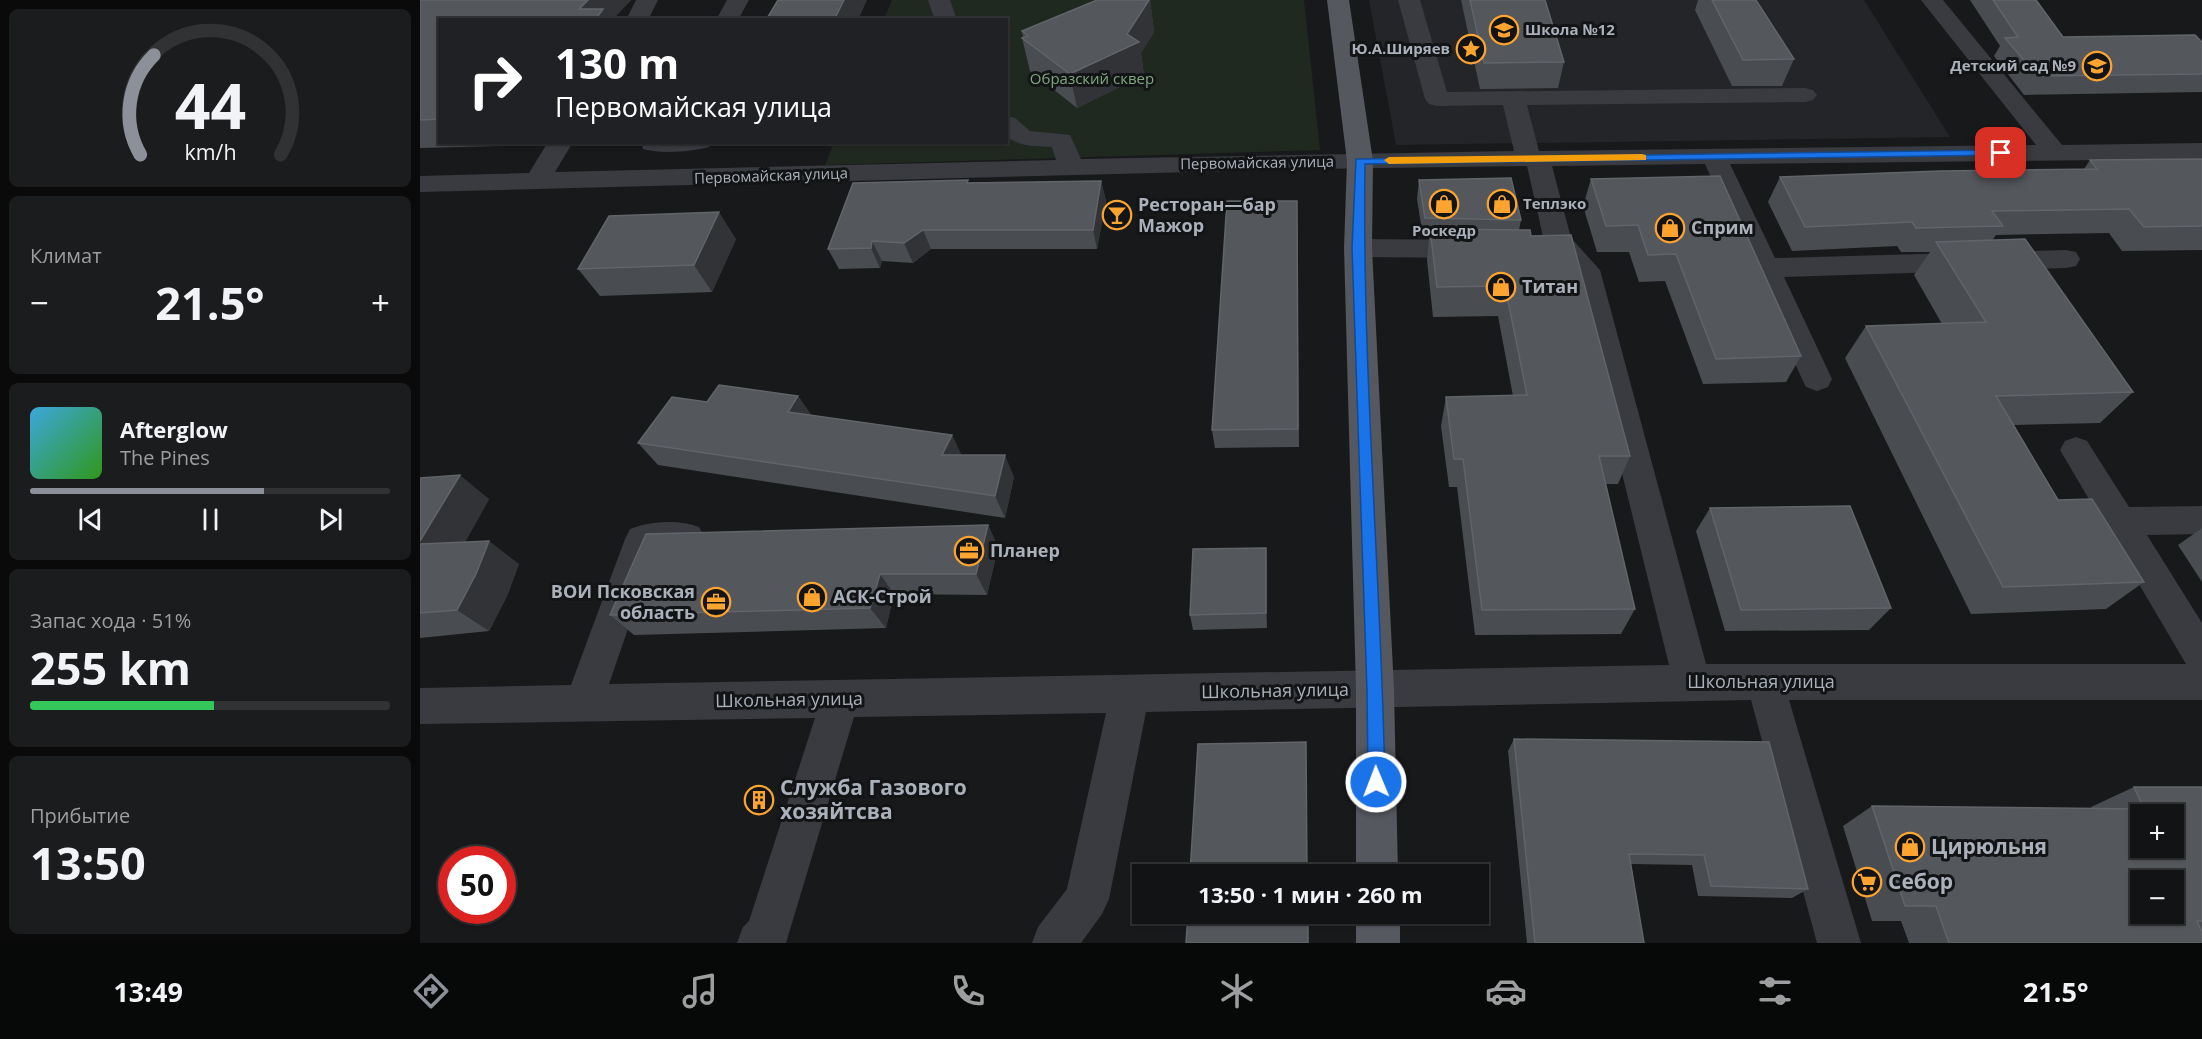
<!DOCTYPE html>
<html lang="ru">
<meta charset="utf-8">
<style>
body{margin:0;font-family:"Open Sans",sans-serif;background:#1b1c1d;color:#f1f3f6;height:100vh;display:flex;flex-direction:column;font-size:22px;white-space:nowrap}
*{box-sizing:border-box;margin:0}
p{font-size:20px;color:#9c9ea0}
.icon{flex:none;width:33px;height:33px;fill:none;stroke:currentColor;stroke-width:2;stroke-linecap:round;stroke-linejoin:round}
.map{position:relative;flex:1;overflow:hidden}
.sheet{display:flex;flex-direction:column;gap:9px;padding:9px;background:#0a0a0b;width:420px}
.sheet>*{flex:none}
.banner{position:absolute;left:18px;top:18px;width:570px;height:126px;border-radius:0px;box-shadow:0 2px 4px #0004,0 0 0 2px #313234;background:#202124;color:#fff;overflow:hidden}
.controls{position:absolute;left:1710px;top:804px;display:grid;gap:12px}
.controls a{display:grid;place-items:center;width:54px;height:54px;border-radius:0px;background:#121314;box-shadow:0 2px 4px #0004,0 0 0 2px #313234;font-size:30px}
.speed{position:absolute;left:18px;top:846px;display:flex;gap:12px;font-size:30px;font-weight:700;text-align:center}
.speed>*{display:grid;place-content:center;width:78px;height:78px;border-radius:50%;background:#121314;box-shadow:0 2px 4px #0004,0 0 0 2px #313234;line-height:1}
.speed .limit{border:9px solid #d22;background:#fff;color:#111}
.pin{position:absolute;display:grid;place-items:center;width:51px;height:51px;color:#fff;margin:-26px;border-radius:12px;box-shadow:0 3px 9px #0006}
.me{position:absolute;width:66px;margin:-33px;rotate:359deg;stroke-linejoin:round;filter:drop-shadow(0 0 4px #0008)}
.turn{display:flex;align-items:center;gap:21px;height:126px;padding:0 18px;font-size:27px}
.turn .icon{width:78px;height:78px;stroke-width:2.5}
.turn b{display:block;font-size:42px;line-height:51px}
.big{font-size:45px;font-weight:700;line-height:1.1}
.sheet .card{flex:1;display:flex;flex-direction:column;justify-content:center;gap:9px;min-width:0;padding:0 21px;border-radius:9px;background:#1b1c1d}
.sheet .dial{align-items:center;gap:0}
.dial svg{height:156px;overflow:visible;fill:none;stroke:#313234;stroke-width:7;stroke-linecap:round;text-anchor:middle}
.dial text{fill:#f1f3f6;stroke:none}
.song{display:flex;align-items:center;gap:18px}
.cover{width:72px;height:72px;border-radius:9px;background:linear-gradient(135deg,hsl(200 70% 55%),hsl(110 70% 35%))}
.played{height:6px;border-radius:3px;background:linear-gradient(90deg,#8c9099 65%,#313234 65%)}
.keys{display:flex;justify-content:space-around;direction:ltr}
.heat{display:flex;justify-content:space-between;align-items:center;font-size:33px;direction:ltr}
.charge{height:9px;border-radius:4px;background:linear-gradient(90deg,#34c759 51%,#313234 0)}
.trip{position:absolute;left:712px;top:864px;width:357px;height:60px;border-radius:0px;background:#121314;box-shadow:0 2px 4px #0004,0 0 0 2px #313234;font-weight:700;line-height:60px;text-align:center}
.tab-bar{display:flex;height:96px;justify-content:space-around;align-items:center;background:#070808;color:#9c9ea0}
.tab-bar .icon{width:42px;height:42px}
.tab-bar .selected{color:#8c9099}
.tab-bar b{font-size:27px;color:#f1f3f6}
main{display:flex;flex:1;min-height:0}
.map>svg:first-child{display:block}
.built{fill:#242528}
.green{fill:#202920}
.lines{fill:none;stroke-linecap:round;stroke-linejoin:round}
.minor{fill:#393b40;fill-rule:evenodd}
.major{fill:#55585f;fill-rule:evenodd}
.wall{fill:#494c50}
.shaded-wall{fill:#313336}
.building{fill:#54575c;stroke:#61656a;stroke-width:1.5;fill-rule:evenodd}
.route{fill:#1a73e8;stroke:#114b97;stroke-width:1.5}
.slow{fill:#f59e0b}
.labels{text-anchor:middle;stroke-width:6;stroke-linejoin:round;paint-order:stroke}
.far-poi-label{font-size:15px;font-weight:bold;fill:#aab1bb;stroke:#131416;text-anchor:start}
.far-park-label{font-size:15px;fill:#81a780;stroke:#131416}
.far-street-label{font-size:15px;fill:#aab1bb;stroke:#131416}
.poi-label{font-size:18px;font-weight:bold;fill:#aab1bb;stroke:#131416;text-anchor:start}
.street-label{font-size:18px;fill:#aab1bb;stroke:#131416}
.near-poi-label{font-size:21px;font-weight:bold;fill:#aab1bb;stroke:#131416;text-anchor:start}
</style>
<main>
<section class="sheet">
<div class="card dial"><svg viewBox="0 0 100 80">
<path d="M14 69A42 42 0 1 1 86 69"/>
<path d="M14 69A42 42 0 0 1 21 18" stroke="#8c9099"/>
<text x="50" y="56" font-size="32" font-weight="700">44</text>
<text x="50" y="72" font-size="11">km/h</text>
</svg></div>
<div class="card"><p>Климат</p>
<div class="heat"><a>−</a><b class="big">21.5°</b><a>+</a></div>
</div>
<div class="card">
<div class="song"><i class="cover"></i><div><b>Afterglow</b><p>The Pines</p></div></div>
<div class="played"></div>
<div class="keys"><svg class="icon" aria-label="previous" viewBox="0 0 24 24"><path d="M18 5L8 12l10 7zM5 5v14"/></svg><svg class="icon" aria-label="pause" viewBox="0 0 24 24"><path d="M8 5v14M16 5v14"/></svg><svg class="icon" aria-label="next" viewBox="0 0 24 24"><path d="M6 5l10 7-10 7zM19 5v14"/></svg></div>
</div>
<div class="card"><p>Запас хода · 51%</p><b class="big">255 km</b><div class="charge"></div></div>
<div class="card"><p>Прибытие</p><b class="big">13:50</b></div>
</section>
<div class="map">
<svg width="1782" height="943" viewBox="0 0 1782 943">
<rect width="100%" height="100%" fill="#18191b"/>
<path class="built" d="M 949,0 L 1444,0 L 1530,137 L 976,145 Z"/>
<path class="green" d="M 472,0 L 884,0 L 900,150 L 405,165 L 414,143 L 586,142 L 586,20 L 464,19 Z"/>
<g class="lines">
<path class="minor" d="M 216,0 L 238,0 L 228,20 L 206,20 Z
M 307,0 L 329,0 L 318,20 L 296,20 Z
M 508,0 L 530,0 L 537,20 L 515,20 Z
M 978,0 L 1000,0 L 1027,92 L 1385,88 L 1393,90 L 1397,95 L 1393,100 L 1385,102 L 1107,105 L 1119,151 L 1616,145 L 1501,0 L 1523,0 L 1642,145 L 1782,143 L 1782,159 L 1310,164 L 1355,258 L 1646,250 L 1656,252 L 1660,259 L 1656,266 L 1646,268 L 1364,277 L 1412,379 L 1408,387 L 1397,391 L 1386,387 L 1382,379 L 1285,164 L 1132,166 L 1151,238 L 1180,270 L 1286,664 L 1766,664 L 1640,450 L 1645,441 L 1656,437 L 1667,441 L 1709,507 L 1782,506 L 1782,534 L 1727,535 L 1782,623 L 1782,700 L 1369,700 L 1441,943 L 1397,943 L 1331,700 L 726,712 L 689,899 L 682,914 L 661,943 L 612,943 L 618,927 L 647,889 L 686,713 L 434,717 L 366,943 L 317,943 L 323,927 L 329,921 L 395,718 L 0,724 L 0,688 L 151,685 L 205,539 L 210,529 C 230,521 259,519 279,527 L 284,537 L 279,547 L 267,552 L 234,553 L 189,684 L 1249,665 L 1153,273 L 1124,241 L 1107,166 L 891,169 L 0,192 L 0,176 L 109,173 L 128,142 L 153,142 L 135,172 L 636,160 L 632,147 C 615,146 600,147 586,136 L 586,116 L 595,118 L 610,131 L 650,135 L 661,159 L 1094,151 L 1083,105 L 1017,106 L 1009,104 L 1005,99 Z
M 221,142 L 292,142 L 289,147 C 270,152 242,154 223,149 Z
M 938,239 L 1054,240 L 1064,242 L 1068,249 L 1064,256 L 1054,258 L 938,257 L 928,255 L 924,248 L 928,241 Z"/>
<path class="major" d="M 907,0 L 929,0 L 953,161 L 952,248 L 974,690 L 978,874 L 936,874 L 936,690 L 924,248 L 927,161 Z
M 936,914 L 980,914 L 980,943 L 936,943 Z"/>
</g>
<path class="wall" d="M 0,0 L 211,0 L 192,20 L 20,20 L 20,142 L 125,142 L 123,145 L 0,148 Z
M 730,0 L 734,32 L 721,53 L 724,75 L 657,108 L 610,71 L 602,38 L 603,37 L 602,31 Z
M 1041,0 L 1125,0 L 1144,62 L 1138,88 L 1060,89 Z
M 1278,0 L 1336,0 L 1374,59 L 1362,86 L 1312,86 L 1275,10 Z
M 1550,0 L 1616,0 L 1643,37 L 1782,42 L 1782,92 L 1604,95 L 1574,56 L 1580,46 Z
M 1782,159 L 1782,250 L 1702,251 L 1689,233 L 1576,235 L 1572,241 L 1713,392 L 1680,423 L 1594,425 L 1638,500 L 1724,582 L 1686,609 L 1551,614 L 1425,358 L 1446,326 L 1522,324 L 1494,275 L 1510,252 L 1481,252 L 1477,246 L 1372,251 L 1348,202 L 1360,177 L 1664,169 L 1670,160 Z
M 1171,179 L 1381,356 L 1366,382 L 1283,384 L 1245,281 L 1219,282 L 1209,252 L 1177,252 L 1163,206 Z
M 999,180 L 1101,220 L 1099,230 L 1111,236 L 1210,456 L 1198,484 L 1186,484 L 1215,609 L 1201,634 L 1055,635 L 1037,487 L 1029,487 L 1021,426 L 1026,397 L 1093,396 L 1078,316 L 1013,317 L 1007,260 L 1009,238 L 1003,237 L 997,199 Z
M 681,181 L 686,201 L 677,249 L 511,249 L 493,263 L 462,261 L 460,268 L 419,269 L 408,249 L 549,183 Z
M 877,201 L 879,447 L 795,448 L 792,430 Z
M 316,239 L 292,292 L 180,296 L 158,269 Z
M 378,396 L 391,415 L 532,435 L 541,455 L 594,477 L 585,518 L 238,465 L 218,443 L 287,402 Z
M 0,478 L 69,499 L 45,542 L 99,564 L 87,596 L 69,631 L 0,638 Z
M 1290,508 L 1471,608 L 1449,630 L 1305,631 L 1276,531 Z
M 568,525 L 578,547 L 567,595 L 474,594 L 466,628 L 214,635 L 190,615 Z
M 1782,528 L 1782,582 L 1758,545 Z
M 847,564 L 847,628 L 773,630 L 770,615 Z
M 1094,739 L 1388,889 L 1372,898 L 1278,896 L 1272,865 L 1211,864 L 1224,943 L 1107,943 L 1088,751 Z
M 1714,787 L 1782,787 L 1782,943 L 1489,943 L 1481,921 L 1452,921 L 1423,826 L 1452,806 L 1672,809 L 1671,807 Z"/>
<path class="shaded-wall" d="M 168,0 L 211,0 L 192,20 L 165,20 L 159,9 Z
M 424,0 L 447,0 L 438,20 L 414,20 Z
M 730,0 L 734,32 L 721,53 L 724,75 L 657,108 L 650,74 L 707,34 Z
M 681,181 L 686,201 L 677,249 L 673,230 Z
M 299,212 L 316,239 L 292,292 L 274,265 Z
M 503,230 L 511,249 L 493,263 L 484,243 Z
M 452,241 L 462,261 L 460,268 L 451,248 Z
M 378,396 L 393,419 L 368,412 Z
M 532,435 L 543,458 L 522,455 Z
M 585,455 L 594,477 L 585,518 L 575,496 Z
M 40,475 L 69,499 L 31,567 L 0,545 L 0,541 Z
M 568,525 L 578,547 L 567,595 L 556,574 Z
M 69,541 L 99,564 L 87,596 L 69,631 L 37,610 Z
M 846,548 L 847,564 L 847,628 L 846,613 Z
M 460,574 L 474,594 L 466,628 L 450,608 Z"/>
<path class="building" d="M 0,0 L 168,0 L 159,9 L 183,9 L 175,20 L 20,20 L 20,119 L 0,120 Z
M 358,0 L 424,0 L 414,20 L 346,20 Z
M 677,0 L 729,0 L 707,34 L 719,42 L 650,74 L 602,38 L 608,36 L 602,31 Z
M 1050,0 L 1125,0 L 1144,62 L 1064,63 Z
M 1292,0 L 1336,0 L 1374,59 L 1323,60 Z
M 1573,0 L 1616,0 L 1643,37 L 1775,35 L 1782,42 L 1782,74 L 1617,76 L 1585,38 L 1598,37 Z
M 1782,159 L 1782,226 L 1724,227 L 1709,209 L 1572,211 L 1583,226 L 1496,228 L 1492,222 L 1385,227 L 1360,177 L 1520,171 L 1677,169 L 1670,160 Z
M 1300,176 L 1381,356 L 1296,359 L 1256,254 L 1228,255 L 1218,225 L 1186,226 L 1171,179 Z
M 1091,178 L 1101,220 L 1005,218 L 999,180 Z
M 548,180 L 547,183 L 681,181 L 673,230 L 503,230 L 484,243 L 452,241 L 451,248 L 408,249 L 433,183 Z
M 807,201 L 877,201 L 878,429 L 792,430 Z
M 299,212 L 274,265 L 158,269 L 189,216 Z
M 1010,229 L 1110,230 L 1111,236 L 1151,235 L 1210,456 L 1179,456 L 1215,609 L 1062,610 L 1043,459 L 1034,459 L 1026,397 L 1107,395 L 1085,286 L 1017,287 Z
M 1605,239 L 1713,392 L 1576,396 L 1638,500 L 1672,499 L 1724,582 L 1583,587 L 1446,326 L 1566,322 L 1516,242 Z
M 299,385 L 378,396 L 368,412 L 532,435 L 522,455 L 585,455 L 575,496 L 218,443 L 252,397 L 287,402 Z
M 40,475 L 0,541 L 0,478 Z
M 1430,506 L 1471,608 L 1321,610 L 1290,508 Z
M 568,525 L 556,574 L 460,574 L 450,608 L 190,615 L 226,534 Z
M 69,541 L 56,574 L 37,610 L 0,613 L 0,544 Z
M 846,548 L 846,613 L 770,615 L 773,549 Z
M 1094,739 L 1349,742 L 1388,889 L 1291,886 L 1284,855 L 1209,854 L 1224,943 L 1115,943 Z
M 886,742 L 887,874 L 770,874 L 778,744 Z
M 1714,787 L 1782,787 L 1782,921 L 1777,921 L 1782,932 L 1782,943 L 1529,943 L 1516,906 L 1485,906 L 1452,806 L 1724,809 ZM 1720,814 L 1754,814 L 1754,848 L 1720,848 ZM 1720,880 L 1754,880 L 1754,914 L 1720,914 Z
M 768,914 L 888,914 L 888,943 L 766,943 Z"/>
<path class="route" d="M 1581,150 L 1584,151 L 1584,155 L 945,164 C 942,370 961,576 965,782 L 962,788 L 956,791 L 950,788 L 948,782 L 947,690 L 932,248 L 936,159 Z"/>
<path class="slow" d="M 1222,154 L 1226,155 L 1226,160 L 969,164 L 964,160 L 969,157 Z"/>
<defs>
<g id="school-ring" transform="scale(1.5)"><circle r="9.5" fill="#131416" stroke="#fca42f" stroke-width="1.5"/><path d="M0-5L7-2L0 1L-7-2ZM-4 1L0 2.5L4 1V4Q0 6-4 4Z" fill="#fca42f"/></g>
<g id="sight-ring" transform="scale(1.5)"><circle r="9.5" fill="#131416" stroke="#fca42f" stroke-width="1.5"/><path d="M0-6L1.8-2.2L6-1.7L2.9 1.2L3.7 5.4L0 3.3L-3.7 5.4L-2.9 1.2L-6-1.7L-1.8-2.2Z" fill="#fca42f"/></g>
<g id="shop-ring" transform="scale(1.5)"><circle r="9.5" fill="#131416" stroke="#fca42f" stroke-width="1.5"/><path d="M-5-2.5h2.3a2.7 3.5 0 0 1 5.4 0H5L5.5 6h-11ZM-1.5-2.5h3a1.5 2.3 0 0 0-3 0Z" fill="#fca42f"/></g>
<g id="bar-ring" transform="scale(1.5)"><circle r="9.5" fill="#131416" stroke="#fca42f" stroke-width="1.5"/><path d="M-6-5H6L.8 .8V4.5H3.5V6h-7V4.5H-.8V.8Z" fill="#fca42f"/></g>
<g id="office-ring" transform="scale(1.5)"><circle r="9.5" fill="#131416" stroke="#fca42f" stroke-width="1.5"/><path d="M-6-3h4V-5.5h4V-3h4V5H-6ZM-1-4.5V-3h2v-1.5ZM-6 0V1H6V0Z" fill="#fca42f"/></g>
<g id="building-ring" transform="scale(1.5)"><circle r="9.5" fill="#131416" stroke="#fca42f" stroke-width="1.5"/><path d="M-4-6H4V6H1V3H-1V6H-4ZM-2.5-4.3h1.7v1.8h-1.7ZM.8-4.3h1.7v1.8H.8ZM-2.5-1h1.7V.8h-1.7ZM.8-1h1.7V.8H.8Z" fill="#fca42f"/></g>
<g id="supermarket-ring" transform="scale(1.5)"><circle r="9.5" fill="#131416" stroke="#fca42f" stroke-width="1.5"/><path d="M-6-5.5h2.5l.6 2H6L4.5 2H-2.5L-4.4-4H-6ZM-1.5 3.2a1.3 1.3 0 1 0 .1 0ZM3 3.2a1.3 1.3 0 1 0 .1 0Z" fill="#fca42f"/></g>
</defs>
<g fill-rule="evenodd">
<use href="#school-ring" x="1084" y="30"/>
<use href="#sight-ring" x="1051" y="49"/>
<use href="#school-ring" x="1677" y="66"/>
<use href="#shop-ring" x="1024" y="204"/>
<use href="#shop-ring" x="1082" y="204"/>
<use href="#bar-ring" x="697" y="215"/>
<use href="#shop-ring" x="1250" y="228"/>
<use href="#shop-ring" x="1081" y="287"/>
<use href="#office-ring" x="549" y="551"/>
<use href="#shop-ring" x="392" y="597"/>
<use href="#office-ring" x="296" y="602"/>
<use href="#building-ring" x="339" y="800"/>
<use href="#shop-ring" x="1490" y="847"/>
<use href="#supermarket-ring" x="1447" y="882"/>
</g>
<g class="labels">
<g class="far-poi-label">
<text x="1105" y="35">Школа №12</text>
<text x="1030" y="54" text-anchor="end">Ю.А.Ширяев</text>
<text x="1656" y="71" text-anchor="end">Детский сад №9</text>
<text x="1103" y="209">Теплэко</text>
<text x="1024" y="236" text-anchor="middle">Роскедр</text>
</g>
<g class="far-park-label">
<text x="672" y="84">Образский сквер</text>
</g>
<g class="far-street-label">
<text transform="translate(837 163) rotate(-1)" y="5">Первомайская улица</text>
<text transform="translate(351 176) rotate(-2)" y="5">Первомайская улица</text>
</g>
<g class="poi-label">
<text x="718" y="211">Ресторан—бар<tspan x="718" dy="21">Мажор</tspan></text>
<text x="1271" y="234">Сприм</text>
<text x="1102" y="293">Титан</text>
<text x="570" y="557">Планер</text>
<text x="275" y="598" text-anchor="end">ВОИ Псковская<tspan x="275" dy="21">область</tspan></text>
<text x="413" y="603">АСК-Строй</text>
</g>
<g class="street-label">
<text x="1341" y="688">Школьная улица</text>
<text transform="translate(855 691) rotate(-1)" y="6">Школьная улица</text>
<text transform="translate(369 700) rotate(-1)" y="6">Школьная улица</text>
</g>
<g class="near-poi-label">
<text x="360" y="795">Служба Газового<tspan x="360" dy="24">хозяйтсва</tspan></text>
<text x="1511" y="854">Цирюльня</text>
<text x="1468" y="889">Себор</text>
</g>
</g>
</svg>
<div class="controls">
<a>+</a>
<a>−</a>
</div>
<div class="speed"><div class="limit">50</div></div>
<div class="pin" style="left:1581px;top:153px;background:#d93025"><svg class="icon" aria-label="arrive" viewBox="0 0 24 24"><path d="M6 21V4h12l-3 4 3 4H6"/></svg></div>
<svg class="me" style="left:956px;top:782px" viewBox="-20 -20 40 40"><circle r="17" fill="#1a73e8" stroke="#fff" stroke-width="3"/><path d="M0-11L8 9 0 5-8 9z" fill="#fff"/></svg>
<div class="trip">13:50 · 1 мин · 260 m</div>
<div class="banner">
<div class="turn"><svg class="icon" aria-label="right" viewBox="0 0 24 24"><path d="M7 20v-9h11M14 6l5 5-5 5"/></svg><div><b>130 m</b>Первомайская улица</div></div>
</div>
</div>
</main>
<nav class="tab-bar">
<b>13:49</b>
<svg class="icon selected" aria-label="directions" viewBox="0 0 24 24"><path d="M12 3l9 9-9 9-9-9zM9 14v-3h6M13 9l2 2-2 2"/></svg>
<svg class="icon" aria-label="music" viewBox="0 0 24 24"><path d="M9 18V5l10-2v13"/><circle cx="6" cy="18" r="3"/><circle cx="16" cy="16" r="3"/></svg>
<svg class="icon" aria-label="phone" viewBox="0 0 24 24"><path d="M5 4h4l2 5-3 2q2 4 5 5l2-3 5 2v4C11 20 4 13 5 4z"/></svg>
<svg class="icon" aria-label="climate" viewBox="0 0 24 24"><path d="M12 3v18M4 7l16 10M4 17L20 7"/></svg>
<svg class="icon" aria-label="car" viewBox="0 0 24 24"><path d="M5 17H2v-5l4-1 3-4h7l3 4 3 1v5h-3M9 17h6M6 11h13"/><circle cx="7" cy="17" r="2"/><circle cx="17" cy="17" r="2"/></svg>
<svg class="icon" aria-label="filters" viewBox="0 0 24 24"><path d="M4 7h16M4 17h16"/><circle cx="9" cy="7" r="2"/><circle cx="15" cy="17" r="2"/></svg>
<b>21.5°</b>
</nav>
